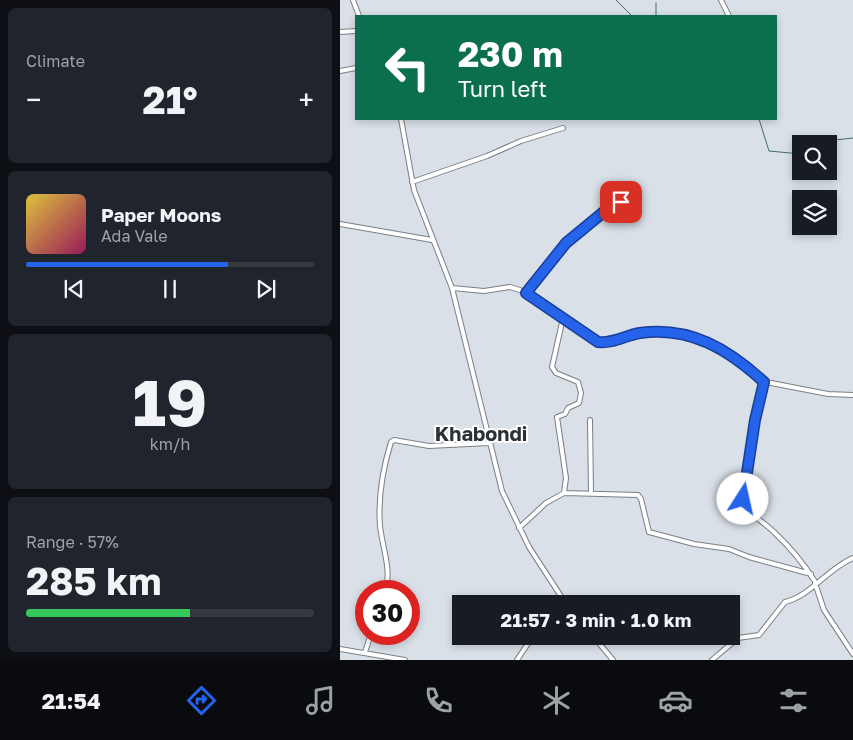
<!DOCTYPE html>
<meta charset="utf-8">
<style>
body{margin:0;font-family:"Golos Text",sans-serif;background:#20242c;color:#f1f3f6;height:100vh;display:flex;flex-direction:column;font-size:19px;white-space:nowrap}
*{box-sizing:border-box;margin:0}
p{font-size:16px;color:#9ea1a6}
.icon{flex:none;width:28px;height:28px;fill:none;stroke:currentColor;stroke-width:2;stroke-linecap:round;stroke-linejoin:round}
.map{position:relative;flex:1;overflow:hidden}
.side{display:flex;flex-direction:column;gap:8px;padding:8px;background:#0d0f14;width:340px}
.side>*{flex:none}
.guide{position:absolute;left:15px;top:15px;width:422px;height:105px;border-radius:0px;box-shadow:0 2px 8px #0003;background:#0b6e4f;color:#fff;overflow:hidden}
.fabs{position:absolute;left:452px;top:135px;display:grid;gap:10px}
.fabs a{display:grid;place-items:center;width:45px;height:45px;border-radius:0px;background:#171b24;box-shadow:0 2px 8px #0003;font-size:25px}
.speed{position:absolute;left:15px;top:580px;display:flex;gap:10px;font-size:25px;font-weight:700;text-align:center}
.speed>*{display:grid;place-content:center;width:65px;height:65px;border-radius:50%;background:#171b24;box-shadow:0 2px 8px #0003;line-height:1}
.speed .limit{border:8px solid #d22;background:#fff;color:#111}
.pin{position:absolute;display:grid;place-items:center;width:42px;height:42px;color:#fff;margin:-21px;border-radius:10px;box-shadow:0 2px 8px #0006}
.me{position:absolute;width:55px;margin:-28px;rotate:10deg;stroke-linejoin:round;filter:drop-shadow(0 0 4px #0008)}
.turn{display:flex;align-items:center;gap:18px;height:105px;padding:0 20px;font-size:22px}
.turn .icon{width:65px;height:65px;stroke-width:2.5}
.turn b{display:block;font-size:35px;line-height:42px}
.big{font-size:38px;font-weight:700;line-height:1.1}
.side .tile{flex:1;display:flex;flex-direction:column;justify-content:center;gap:8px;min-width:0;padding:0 18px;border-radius:8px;background:#20242c}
.side .dial{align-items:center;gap:0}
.dial b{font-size:65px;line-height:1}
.song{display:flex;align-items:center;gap:15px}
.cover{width:60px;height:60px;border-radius:8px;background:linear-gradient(135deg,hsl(50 70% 55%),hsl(330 70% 35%))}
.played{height:5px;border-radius:2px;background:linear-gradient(90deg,#2563eb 70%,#363941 70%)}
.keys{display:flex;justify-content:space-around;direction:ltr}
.heat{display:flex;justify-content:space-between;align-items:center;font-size:28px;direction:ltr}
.charge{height:8px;border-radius:4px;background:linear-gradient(90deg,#34c759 57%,#363941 0)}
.trip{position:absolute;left:112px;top:595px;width:288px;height:50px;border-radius:0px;background:#171b24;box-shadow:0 2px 8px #0003;font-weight:700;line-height:50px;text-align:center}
.dock{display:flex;height:80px;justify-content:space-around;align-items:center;background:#090b0e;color:#9ea1a6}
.dock .icon{width:35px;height:35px}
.dock .selected{color:#2563eb}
.dock b{font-size:22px;color:#f1f3f6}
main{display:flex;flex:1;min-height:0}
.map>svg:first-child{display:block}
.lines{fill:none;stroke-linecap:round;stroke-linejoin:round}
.stream{stroke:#446d71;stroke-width:1}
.minor-casing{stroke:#797f85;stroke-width:6}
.minor{stroke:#fff;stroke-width:4}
.route-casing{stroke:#184099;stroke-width:12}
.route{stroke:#2563eb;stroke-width:9}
.labels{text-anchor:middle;stroke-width:4;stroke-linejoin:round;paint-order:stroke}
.quarter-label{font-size:20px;font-weight:bold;fill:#2c3136;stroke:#fff}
</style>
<main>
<section class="side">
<div class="tile"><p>Climate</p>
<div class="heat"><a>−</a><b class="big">21°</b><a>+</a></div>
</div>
<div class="tile">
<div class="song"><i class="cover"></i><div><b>Paper Moons</b><p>Ada Vale</p></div></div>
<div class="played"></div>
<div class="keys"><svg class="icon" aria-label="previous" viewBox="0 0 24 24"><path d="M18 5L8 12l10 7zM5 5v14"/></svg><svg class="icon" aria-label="pause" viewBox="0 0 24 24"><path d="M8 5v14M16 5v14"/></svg><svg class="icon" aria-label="next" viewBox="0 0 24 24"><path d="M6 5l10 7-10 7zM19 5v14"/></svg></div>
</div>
<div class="tile dial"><b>19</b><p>km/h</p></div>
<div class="tile"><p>Range · 57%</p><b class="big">285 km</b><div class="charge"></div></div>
</section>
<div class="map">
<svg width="513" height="660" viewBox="0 0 513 660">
<rect width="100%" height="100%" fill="#d9e0e7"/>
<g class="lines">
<path class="stream" d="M 276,0 L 292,16
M 316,3 L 316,16
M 419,119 L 429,151 L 461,154
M 489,150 L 495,140 L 513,138"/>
<g class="minor-casing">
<path id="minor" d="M 13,0 L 19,16
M 381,0 L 389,16
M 0,32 L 16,31
M 0,71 L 16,68
M 61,119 L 74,190 L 112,288 L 162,491 L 189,547 L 226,604
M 72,182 L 147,156 L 181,141 L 223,128
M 0,224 L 92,240
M 112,288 L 144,291 L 170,287 L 180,290 L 245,334 L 261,342 L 302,332 L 343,333 L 383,351 L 426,382 L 488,394 L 513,395
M 185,293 L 226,243 L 277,201 L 283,204
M 223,318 L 212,367 L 216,373 L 238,382 L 241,393 L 239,403 L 228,408 L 225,414 L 217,417 L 226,478 L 224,493
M 425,381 L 415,420 L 403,501 C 408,514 424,522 434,532 C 450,547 464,564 476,583
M 250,420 L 251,492
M 179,528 L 206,503 L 224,493 L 298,495 L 301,499 L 309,532 L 354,544 L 389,549 L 409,557 L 471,574
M 475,583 L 484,610 L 513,654
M 46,591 C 51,566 43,551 40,526 C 38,499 43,468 51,442 L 54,440 L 89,446 L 149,443
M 214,604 L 220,596
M 253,636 L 273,660
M 0,649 L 65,660
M 25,652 L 31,634
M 177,660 L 193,636
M 372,660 L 398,638 L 419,635 L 445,602 C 471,596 488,568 513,558"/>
</g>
<use href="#minor" class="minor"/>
</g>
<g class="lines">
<g class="route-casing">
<path id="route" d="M 281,202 L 277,201 L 226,243 L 186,293 L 258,342 C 273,344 286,335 300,333 C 350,326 388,349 424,382 L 415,420 L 403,499"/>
</g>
<use href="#route" class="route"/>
</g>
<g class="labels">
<g class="quarter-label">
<text x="141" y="441">Khabondi</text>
</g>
</g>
</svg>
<div class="fabs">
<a><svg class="icon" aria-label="search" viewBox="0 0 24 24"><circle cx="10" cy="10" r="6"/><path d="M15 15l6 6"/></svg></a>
<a><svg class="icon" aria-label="layers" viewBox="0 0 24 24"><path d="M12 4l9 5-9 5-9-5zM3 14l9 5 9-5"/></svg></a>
</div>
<div class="speed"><div class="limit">30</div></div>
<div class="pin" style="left:281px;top:202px;background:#d93025"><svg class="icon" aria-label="arrive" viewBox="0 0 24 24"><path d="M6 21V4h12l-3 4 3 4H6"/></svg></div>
<svg class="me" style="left:403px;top:499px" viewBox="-20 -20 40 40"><circle r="19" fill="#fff"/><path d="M0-13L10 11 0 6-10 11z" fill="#2563eb"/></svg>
<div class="trip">21:57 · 3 min · 1.0 km</div>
<div class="guide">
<div class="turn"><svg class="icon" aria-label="left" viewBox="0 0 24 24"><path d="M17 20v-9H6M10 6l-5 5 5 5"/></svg><div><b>230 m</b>Turn left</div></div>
</div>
</div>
</main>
<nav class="dock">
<b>21:54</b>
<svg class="icon selected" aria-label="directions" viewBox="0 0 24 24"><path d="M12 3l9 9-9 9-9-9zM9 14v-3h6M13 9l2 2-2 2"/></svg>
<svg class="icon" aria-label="music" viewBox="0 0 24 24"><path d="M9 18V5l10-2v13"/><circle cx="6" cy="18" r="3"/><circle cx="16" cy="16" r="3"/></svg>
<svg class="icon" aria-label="phone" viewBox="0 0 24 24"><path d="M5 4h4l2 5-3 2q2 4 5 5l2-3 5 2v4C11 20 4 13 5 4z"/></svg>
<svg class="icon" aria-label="climate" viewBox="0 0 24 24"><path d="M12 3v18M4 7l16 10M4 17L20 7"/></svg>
<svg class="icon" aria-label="car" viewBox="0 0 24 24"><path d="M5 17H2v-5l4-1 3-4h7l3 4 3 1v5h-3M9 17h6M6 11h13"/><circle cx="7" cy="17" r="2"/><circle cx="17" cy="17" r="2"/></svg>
<svg class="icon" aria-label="filters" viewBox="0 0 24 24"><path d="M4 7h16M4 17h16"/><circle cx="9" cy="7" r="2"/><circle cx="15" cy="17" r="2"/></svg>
</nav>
